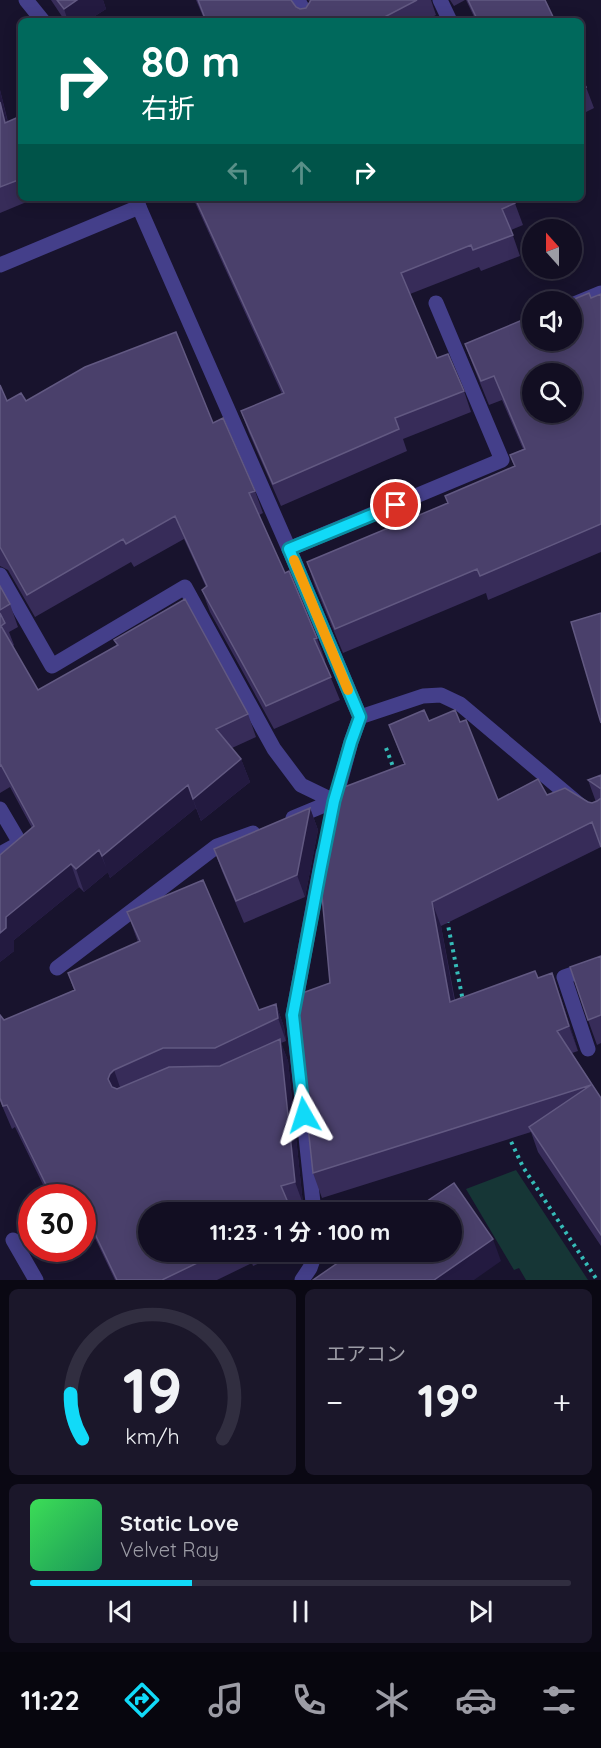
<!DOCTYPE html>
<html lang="ja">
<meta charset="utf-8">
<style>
body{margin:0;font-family:Quicksand,"Noto Sans JP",sans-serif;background:#1b172a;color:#f1f3f6;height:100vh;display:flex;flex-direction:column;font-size:22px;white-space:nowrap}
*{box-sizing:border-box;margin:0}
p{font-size:20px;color:#9c9ca5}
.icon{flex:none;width:33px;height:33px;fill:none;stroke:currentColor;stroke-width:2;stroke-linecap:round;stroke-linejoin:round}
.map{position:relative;height:1280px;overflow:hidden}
.drawer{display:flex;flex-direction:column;gap:9px;padding:9px;background:#0a0813;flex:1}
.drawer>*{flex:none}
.banner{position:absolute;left:18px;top:18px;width:566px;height:183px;border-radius:9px;box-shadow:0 3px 15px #0003,0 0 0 2px #312e40;background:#00695c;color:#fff;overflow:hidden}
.needle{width:39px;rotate:339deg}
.buttons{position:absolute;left:522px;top:219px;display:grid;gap:12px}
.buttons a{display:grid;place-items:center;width:60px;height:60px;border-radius:50%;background:#120e22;box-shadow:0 3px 15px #0003,0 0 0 2px #312e40;font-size:30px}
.speed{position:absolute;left:18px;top:1184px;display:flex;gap:12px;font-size:30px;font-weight:700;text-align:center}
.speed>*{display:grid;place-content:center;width:78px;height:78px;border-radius:50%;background:#120e22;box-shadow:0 3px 15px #0003,0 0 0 2px #312e40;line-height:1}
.speed .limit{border:9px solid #d22;background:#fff;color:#111}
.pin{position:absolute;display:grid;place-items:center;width:51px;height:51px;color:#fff;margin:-26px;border:3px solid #fff;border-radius:50%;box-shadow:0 2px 6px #0007}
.me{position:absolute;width:66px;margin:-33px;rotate:354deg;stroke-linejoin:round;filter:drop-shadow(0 0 4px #0008)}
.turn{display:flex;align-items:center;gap:21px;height:126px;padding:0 24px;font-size:27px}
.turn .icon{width:78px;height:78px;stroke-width:2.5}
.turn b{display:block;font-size:42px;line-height:51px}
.lanes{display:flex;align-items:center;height:57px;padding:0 24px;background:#0003;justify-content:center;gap:30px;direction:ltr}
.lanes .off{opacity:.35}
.big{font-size:45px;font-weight:700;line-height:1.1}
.drawer .card{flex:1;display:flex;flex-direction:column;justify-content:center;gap:9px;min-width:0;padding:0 21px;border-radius:9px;background:#1b172a}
.drawer .dial{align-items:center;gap:0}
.dial svg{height:156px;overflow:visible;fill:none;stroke:#312e40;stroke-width:7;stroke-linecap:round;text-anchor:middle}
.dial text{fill:#f1f3f6;stroke:none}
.song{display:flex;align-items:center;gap:18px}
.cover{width:72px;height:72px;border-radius:9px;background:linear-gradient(135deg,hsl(130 70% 55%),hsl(150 70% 35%))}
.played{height:6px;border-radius:3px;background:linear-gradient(90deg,#11daf8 30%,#312e40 30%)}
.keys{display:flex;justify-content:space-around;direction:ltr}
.heat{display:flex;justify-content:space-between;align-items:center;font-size:33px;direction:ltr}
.drawer .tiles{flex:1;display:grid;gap:9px;grid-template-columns:1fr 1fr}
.card:last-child{grid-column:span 2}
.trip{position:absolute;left:138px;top:1202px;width:324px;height:60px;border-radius:30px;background:#120e22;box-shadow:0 3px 15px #0003,0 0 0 2px #312e40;font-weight:700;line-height:60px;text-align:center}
.tab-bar{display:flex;height:96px;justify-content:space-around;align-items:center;background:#07060e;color:#9c9ca5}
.tab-bar .icon{width:42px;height:42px}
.tab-bar .active{color:#11daf8}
.tab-bar b{font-size:27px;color:#f1f3f6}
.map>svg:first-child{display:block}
.green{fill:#163636}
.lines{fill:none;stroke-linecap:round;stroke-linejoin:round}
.path{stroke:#35bcb8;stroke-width:4;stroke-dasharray:3 4.5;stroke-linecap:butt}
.service{stroke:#443f8a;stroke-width:15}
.minor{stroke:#443f8a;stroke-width:15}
.wall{fill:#372c59}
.shaded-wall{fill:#231a40}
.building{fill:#4a406b;stroke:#625982;stroke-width:1.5;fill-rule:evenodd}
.route-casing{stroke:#0b8ea1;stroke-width:15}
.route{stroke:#11daf8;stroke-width:10}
.slow{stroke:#f59e0b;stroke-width:10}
</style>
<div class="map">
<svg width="601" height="1280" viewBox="0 0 601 1280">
<rect width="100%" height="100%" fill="#18132d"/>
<path class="green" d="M 516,1170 L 588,1280 L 526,1280 L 519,1268 L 514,1270 L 466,1189 Z"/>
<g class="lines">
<path class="path" d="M 386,748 L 395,772
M 447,920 L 463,1001
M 508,1135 L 523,1167 L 597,1280"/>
<path class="service" d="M 298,0 L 309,21
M 440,0 L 450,21
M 0,265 L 139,207
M 572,305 L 601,293
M 289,549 L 502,460 L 436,303
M 0,575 L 52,666 L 185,587 L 274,749 L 301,785 L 334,801
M 293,818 L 334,801
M 57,968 L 217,846 L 253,833
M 588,1049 L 564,977 L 601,964
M 13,1240 L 36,1280"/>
<path class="minor" d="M 26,0 L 43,21
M 135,198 L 289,549 L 360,717 L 351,742 L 332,812
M 360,717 L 423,696 L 441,695 L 460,704 L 581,806 L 601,818
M 0,809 L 20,843 L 0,854
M 314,1212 L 293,1015 L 323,853
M 302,1280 L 310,1268 L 316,1251"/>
</g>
<path class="wall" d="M 51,0 L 103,0 L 106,9 L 87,21 L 65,21 Z
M 196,0 L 291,0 L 296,7 L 300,9 L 306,8 L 310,2 L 308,0 L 431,0 L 436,15 L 425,21 L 205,21 Z
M 450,0 L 465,0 L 454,6 Z
M 466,0 L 545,0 L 555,21 L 476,21 Z
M 580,75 L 586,87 L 594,108 L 580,115 Z
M 0,90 L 8,122 L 21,116 L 21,198 L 36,198 L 0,213 Z
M 193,198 L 513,198 L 523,225 L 511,230 L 520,256 L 481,271 L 479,267 L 410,294 L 437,358 L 464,391 L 471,412 L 403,439 L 407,451 L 281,506 L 249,433 L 241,411 L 282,394 Z
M 601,294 L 601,552 L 488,600 L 486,593 L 343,653 L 315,586 L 307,562 L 448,503 L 514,466 L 510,455 L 523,449 L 502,400 L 489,405 L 474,368 L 465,344 L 591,298 Z
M 0,385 L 7,401 L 26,401 L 213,423 L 255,491 L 263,513 L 259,515 L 285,573 L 317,638 L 325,660 L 324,661 L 340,700 L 274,729 L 210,612 L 202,590 L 206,587 L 184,539 L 134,567 L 131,562 L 35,617 L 8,570 L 0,566 Z
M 0,586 L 10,604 L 18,627 L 9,632 L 14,645 L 13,646 L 38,690 L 117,646 L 114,640 L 248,714 L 256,737 L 232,748 L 241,759 L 250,782 L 201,821 L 196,808 L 110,878 L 108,872 L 84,892 L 79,887 L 14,940 L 14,951 L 0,962 L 32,828 L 10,787 L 0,793 Z
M 429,721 L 460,722 L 498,800 L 547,795 L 592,803 L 596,802 L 588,780 L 601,775 L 601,847 L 441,926 L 455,1000 L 538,978 L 561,998 L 578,1051 L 572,1053 L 601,1098 L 601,1246 L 538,1152 L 531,1132 L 322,1198 L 313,1173 L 330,983 L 320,869 L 318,864 L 404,764 L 389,725 Z
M 310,808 L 318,830 L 305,897 L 244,923 L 222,871 L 214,849 Z
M 127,912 L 259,1010 L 276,1004 L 284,1027 L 286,1041 L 281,1043 L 288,1061 L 303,1204 L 148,1251 L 287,1251 L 253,1266 L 252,1263 L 217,1280 L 115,1280 L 94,1236 L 82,1241 L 82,1197 L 49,1197 L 15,1127 L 12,1129 L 0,1101 L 0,1015 L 4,1020 L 74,990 L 68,973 L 138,942 Z
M 601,956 L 601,1043 L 597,1045 L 588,1020 Z"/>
<path class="shaded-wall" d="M 77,0 L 103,0 L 106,9 L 87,21 L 68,21 L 64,9 Z
M 0,90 L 13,145 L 5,123 L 0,102 Z
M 241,759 L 250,782 L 201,821 L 193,799 Z
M 188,785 L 196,808 L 110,878 L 102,856 Z
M 310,808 L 318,830 L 305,897 L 297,875 Z
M 99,850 L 108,872 L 84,892 L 76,869 Z
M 71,864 L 79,887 L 14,940 L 14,951 L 0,962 L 0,933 L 6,917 Z
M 432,902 L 441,926 L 459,1027 L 450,1002 Z
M 552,973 L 561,998 L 578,1051 L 569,1026 Z
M 276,1004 L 284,1027 L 286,1041 L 278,1018 Z
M 280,1039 L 288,1061 L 303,1204 L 295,1182 Z
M 114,1070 L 122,1093 L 116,1102 L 108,1079 L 110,1074 Z
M 493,1239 L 501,1261 L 474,1280 L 434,1280 Z"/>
<path class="building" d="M 57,0 L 77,0 L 64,9 Z
M 198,0 L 291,0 L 296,7 L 300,9 L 306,8 L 311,0 L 417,0 L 377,21 L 206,21 Z
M 468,0 L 545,0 L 555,21 L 478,21 Z
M 580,75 L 586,87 L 580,89 Z
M 0,102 L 5,123 L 21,116 L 21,179 L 0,187 Z
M 195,198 L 513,198 L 515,203 L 502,209 L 513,235 L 473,250 L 471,245 L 401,273 L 437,358 L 448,354 L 464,391 L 395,418 L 399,429 L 273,484 L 241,411 L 284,393 Z
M 589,293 L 591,298 L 601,294 L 601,524 L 480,576 L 477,569 L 335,629 L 307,562 L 448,503 L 445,496 L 515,466 L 510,455 L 525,449 L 494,376 L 481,381 L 465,344 L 532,316 L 532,340 L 572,340 L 572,302 L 567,302 ZM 532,374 L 572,374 L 572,412 L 532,412 Z
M 176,332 L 213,423 L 223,418 L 255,491 L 249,493 L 285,573 L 289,571 L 317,638 L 314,639 L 331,677 L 266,706 L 202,590 L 207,586 L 175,516 L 126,544 L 123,539 L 27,595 L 0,547 L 0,385 L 7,401 L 21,393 L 26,401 L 85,367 Z
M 0,586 L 10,604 L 0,610 Z
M 185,599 L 248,714 L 216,729 L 241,759 L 193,799 L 188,785 L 102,856 L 99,850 L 76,869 L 71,864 L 6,917 L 6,928 L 0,933 L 0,855 L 34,826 L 1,765 L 0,766 L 0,613 L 5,623 L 1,626 L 38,690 L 118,645 L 114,640 Z
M 601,613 L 601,723 L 571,622 Z
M 424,710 L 429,721 L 455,710 L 460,722 L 466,720 L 498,800 L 538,779 L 547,795 L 565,788 L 588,802 L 592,803 L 597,801 L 601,798 L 601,789 L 588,780 L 601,775 L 601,847 L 592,822 L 432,902 L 450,1002 L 535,971 L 538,978 L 552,973 L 569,1026 L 557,1031 L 601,1098 L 601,1235 L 529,1127 L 591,1085 L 313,1173 L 294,996 L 330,983 L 319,863 L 318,864 L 331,796 L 340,792 L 339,789 L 405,764 L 389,725 Z
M 310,808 L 297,875 L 236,901 L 214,849 Z
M 203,880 L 259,1010 L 276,1004 L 278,1018 L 215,1048 L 163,1048 L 114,1070 L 110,1074 L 108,1079 L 112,1087 L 117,1089 L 169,1067 L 220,1066 L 280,1039 L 295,1182 L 281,1186 L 292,1212 L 148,1212 L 148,1251 L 222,1251 L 162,1280 L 117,1280 L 85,1213 L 82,1214 L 82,1197 L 52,1197 L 7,1105 L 3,1106 L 0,1098 L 0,1015 L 4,1020 L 75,990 L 68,973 L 140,941 L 127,912 Z
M 601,956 L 601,1015 L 588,1020 L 570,967 Z
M 454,1183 L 493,1239 L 434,1280 L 313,1280 L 355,1251 L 452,1251 L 452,1212 L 411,1212 Z"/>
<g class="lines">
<g class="route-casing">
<path id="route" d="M 304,1115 L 293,1015 L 320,871 L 334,801 L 351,742 L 360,717 L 289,549 L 396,505"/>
</g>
<use href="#route" class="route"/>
<path class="slow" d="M 294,560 L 348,690"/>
</g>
</svg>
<div class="buttons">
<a><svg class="needle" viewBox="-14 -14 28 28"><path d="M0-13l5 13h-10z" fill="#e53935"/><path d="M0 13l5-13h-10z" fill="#9c9ca5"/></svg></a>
<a><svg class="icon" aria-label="sound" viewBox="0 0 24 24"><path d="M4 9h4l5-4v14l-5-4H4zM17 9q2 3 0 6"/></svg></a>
<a><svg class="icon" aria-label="search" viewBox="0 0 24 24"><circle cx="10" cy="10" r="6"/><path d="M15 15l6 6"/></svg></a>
</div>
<div class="speed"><div class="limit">30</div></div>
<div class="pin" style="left:396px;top:505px;background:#d93025"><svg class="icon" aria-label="arrive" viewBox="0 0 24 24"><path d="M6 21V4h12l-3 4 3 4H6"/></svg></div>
<svg class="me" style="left:304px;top:1115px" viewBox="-20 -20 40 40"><path d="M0-17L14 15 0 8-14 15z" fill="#11daf8" stroke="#fff" stroke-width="4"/></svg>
<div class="trip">11:23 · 1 分 · 100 m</div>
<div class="banner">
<div class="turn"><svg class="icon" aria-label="right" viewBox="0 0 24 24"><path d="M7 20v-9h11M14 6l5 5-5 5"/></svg><div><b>80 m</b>右折</div></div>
<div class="lanes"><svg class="icon off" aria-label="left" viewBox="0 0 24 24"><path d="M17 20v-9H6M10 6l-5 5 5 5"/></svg><svg class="icon off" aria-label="ahead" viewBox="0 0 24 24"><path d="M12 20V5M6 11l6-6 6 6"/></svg><svg class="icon" aria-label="right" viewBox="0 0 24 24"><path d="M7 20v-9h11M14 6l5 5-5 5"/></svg></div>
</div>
</div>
<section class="drawer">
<div class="tiles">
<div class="card dial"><svg viewBox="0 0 100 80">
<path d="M14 69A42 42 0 1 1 86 69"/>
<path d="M14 69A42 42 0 0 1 8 46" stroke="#11daf8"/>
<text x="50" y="56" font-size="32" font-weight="700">19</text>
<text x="50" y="72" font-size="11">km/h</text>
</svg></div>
<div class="card"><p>エアコン</p>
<div class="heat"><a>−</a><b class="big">19°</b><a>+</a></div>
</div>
<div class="card">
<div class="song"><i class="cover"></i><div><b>Static Love</b><p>Velvet Ray</p></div></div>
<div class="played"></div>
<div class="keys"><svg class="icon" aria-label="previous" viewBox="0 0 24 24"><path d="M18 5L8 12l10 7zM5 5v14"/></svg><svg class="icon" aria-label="pause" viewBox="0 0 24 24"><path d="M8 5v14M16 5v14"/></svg><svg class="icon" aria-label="next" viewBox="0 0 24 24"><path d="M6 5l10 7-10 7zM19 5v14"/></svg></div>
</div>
</div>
</section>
<nav class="tab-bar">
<b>11:22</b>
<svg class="icon active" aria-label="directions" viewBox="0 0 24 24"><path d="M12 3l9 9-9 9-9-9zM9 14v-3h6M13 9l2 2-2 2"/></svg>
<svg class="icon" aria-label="music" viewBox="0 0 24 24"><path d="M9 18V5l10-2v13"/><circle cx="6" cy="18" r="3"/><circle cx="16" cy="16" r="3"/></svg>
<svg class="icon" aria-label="phone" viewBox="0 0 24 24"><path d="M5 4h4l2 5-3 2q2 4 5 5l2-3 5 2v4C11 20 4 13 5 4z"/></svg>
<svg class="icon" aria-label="climate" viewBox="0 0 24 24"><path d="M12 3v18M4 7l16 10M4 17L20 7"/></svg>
<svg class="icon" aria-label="car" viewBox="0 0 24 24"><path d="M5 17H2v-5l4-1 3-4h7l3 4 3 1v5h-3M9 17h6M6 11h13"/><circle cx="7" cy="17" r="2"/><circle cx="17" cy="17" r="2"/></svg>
<svg class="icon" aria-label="filters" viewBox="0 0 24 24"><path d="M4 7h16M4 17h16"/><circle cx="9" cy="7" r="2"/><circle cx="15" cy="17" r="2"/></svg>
</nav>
